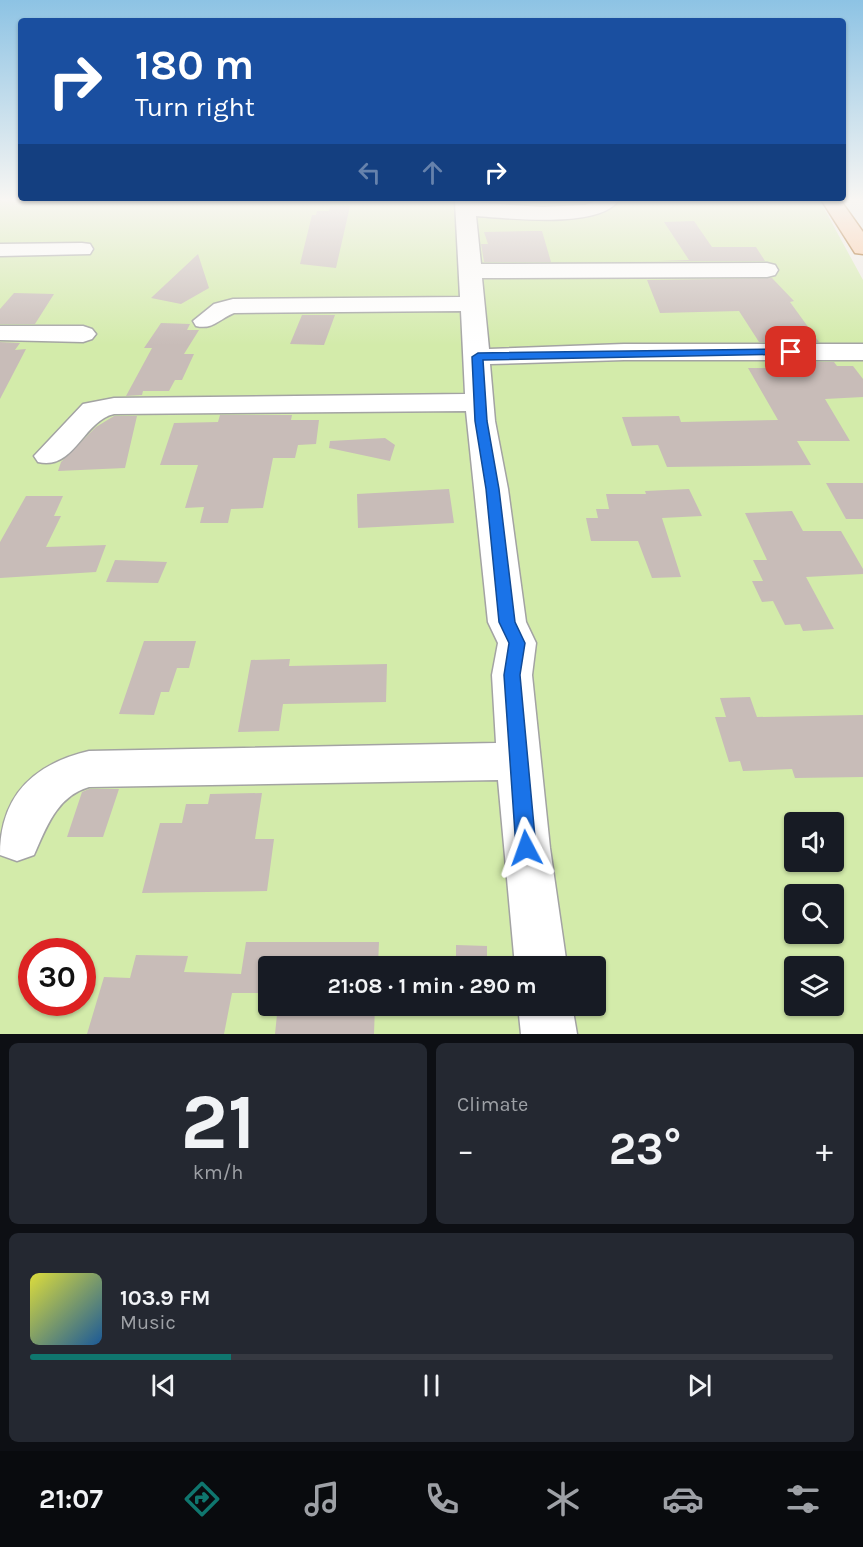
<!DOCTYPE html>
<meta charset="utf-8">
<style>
body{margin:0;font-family:Karla,sans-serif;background:#242831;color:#f1f3f6;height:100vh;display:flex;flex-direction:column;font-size:22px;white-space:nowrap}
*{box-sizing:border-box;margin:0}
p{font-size:20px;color:#9ea1a6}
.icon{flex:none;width:33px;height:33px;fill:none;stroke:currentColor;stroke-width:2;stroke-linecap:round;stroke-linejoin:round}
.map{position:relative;height:1034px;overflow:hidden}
.side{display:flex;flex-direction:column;gap:9px;padding:9px;background:#0d0f14;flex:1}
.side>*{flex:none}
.top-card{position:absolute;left:18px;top:18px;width:828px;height:183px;border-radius:6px;box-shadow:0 2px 4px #0004;background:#1a4fa0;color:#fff;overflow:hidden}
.fabs{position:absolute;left:784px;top:812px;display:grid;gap:12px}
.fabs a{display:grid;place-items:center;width:60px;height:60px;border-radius:6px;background:#171b24;box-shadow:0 2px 4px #0004;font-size:30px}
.speed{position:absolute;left:18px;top:938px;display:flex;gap:12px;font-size:30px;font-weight:700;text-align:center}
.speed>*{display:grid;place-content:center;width:78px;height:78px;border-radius:50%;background:#171b24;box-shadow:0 2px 4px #0004;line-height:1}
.speed .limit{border:9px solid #d22;background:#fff;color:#111}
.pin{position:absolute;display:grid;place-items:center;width:51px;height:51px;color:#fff;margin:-26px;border-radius:12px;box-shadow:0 3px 9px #0006}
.me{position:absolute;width:66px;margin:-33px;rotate:356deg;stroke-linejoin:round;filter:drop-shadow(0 0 4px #0008)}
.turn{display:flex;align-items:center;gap:21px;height:126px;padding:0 18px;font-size:27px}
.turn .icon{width:78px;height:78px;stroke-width:2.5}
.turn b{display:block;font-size:42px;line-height:51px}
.lanes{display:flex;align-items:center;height:57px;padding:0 18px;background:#0003;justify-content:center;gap:30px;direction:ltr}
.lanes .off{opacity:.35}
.big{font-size:45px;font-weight:700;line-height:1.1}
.side .widget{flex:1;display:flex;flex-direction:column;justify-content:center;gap:9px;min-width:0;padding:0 21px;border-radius:9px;background:#242831}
.side .dial{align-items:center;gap:0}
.dial b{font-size:78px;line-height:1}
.song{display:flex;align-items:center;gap:18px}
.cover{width:72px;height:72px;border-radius:9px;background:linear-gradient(135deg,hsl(60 70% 55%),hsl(210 70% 35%))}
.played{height:6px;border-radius:3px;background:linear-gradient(90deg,#0f766e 25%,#363941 25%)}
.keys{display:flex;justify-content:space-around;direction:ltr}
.heat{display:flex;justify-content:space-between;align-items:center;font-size:33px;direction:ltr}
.side .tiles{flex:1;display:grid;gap:9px;grid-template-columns:1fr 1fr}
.widget:last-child{grid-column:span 2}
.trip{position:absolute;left:258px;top:956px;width:348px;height:60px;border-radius:6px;background:#171b24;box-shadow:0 2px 4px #0004;font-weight:700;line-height:60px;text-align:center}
.tabs{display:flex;height:96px;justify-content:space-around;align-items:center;background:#090b0e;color:#9ea1a6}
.tabs .icon{width:42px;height:42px}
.tabs .current{color:#0f766e}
.tabs b{font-size:27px;color:#f1f3f6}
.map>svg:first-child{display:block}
.grass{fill:#d3ebaa;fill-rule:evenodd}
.building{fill:#c8bcb8}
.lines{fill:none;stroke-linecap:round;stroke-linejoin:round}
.minor-casing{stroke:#a3a3a3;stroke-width:3}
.major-casing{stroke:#9a5100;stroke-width:3}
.minor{fill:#fff;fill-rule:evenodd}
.major{fill:#fdc69d;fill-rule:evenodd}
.route{fill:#1a73e8;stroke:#114b97;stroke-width:1.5}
</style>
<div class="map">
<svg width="863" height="1034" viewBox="0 0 863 1034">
<rect width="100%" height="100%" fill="#f0ebe5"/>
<path class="grass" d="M 0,201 L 820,201 L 863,280 L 863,1034 L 0,1034 ZM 795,822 L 834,822 L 834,861 L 795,861 ZM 795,894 L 834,894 L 834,933 L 795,933 ZM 32,951 L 82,951 L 82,1002 L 32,1002 ZM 268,966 L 596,966 L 596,1005 L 268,1005 ZM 795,966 L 834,966 L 834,1005 L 795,1005 Z"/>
<path class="building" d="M 330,206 L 350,206 L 336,268 L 300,264 L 312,215 L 316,215 L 317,211 L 329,211 Z
M 694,221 L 712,247 L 756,247 L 765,261 L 659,261 L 689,260 L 664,222 Z
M 532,231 L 542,231 L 551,262 L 484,262 L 481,244 L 488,244 L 484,232 Z
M 198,254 L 209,288 L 181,304 L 151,298 Z
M 772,278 L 794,301 L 790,302 L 819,342 L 759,342 L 739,311 L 660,313 L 647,280 Z
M 14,293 L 54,294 L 35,324 L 0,324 L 0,309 Z
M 302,315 L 335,315 L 324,345 L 290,344 Z
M 161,323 L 190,324 L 187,330 L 199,330 L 184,354 L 194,354 L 182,380 L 175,380 L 169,391 L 143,391 L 142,395 L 126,396 L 152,348 L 144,348 Z
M 0,342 L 20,343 L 15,350 L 26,349 L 0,399 Z
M 772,362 L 834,362 L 837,366 L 853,366 L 863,379 L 863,397 L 825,399 L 850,441 L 797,441 L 811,465 L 667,467 L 658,445 L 632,446 L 622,417 L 679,416 L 681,422 L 778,420 L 748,368 L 776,368 Z
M 220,415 L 292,415 L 291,420 L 319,420 L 316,444 L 298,445 L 295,458 L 273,458 L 263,508 L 231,509 L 228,523 L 200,523 L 204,507 L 185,508 L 198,465 L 160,465 L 174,423 L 218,422 Z
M 114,416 L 137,416 L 125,468 L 58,471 L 61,462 L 96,427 Z
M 385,438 L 395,445 L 390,461 L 329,448 L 330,441 Z
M 826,483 L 863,483 L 863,519 L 846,519 Z
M 449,489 L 454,523 L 358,528 L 357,494 Z
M 689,489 L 702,516 L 662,518 L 681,577 L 652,578 L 638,541 L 591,541 L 586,518 L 598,518 L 596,509 L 609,509 L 606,494 L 646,494 L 645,491 Z
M 26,496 L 63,496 L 54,516 L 61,516 L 46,547 L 106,545 L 96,572 L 0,578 L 0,542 Z
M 792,511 L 803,531 L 841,531 L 863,569 L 863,574 L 806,577 L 834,629 L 803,631 L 800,624 L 785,625 L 773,601 L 762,602 L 752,581 L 763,581 L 753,560 L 767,560 L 745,513 Z
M 115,560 L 167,562 L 158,583 L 106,582 Z
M 144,641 L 196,641 L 189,668 L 177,668 L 169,692 L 161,692 L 154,715 L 119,714 Z
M 290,659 L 289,666 L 387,664 L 386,702 L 283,704 L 279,731 L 238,732 L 251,660 Z
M 750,697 L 757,717 L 863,715 L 863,777 L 795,778 L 792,769 L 743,771 L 740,761 L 729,762 L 715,717 L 726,717 L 720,698 Z
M 89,789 L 119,789 L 103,837 L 67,837 L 82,792 Z
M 262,793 L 255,839 L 274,839 L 267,891 L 142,893 L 160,823 L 182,823 L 186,804 L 208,804 L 210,794 Z
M 246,942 L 379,942 L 378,966 L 268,966 L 268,993 L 232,993 L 224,1034 L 87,1034 L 104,977 L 130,978 L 136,955 L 188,956 L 184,972 L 241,974 Z
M 456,945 L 487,946 L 487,966 L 456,966 Z
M 278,1005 L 375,1005 L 374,1034 L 275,1034 Z"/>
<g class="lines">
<g class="minor-casing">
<path id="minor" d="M 455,201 L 542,207 L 585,205 L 596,201 L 618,201 C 598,229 507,218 476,216 L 481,264 L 767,263 L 775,265 L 778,270 L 775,275 L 767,277 L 482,278 L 489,349 L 624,344 L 863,344 L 863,360 L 624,360 L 490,364 L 495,421 L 508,489 L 526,622 L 536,643 L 532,675 L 550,848 L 567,966 L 515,966 L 498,780 L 89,787 C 57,796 46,828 34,855 L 17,861 L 0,855 C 0,795 34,764 89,751 L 496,743 L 492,675 L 498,643 L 488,622 L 466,411 L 114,414 C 83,421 74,471 38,462 L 34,456 L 83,404 L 114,398 L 465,394 L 461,311 L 234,313 C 219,319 213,330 196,326 L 193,321 L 214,304 L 233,299 L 460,297 Z
M 82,243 L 90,244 L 93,249 L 90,254 L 0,256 L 0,244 Z
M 0,326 L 83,326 L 92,329 L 96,334 L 92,339 L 83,342 L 0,340 Z
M 518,1005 L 572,1005 L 577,1034 L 521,1034 Z"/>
</g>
<g class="major-casing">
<path id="major" d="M 822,201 L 841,201 L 863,232 L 863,254 L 855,253 Z"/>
</g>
<use href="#minor" class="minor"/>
<use href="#major" class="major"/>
</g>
<linearGradient id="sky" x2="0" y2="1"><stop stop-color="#8dc3e4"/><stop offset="0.58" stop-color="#f8f6f3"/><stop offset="1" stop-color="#f8f6f3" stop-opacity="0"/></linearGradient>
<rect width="863" height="345" fill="url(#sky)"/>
<path class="route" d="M 791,349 L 797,352 L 795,354 L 483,360 L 487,421 L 499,489 L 515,622 L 525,643 L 520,675 L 536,848 L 533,854 L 526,857 L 519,854 L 516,848 L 504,675 L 509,643 L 499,622 L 486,489 L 475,421 L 472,357 L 478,353 Z"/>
</svg>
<div class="fabs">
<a><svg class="icon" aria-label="sound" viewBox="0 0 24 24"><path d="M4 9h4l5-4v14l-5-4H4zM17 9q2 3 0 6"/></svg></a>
<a><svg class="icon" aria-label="search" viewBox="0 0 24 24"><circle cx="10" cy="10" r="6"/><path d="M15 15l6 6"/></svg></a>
<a><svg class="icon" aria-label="layers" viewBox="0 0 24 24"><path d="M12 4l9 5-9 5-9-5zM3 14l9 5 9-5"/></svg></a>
</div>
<div class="speed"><div class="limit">30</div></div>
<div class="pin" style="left:791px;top:352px;background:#d93025"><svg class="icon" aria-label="arrive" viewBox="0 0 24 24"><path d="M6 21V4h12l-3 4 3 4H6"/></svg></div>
<svg class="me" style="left:526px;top:848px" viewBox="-20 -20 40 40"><path d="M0-17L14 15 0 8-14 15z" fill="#1a73e8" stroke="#fff" stroke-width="4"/></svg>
<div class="trip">21:08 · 1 min · 290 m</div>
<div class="top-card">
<div class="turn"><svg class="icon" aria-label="right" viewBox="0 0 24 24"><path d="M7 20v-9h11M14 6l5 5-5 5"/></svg><div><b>180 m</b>Turn right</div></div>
<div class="lanes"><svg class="icon off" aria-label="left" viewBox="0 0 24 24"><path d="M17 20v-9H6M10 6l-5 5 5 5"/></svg><svg class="icon off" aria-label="ahead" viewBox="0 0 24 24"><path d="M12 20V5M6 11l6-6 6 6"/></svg><svg class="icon" aria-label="right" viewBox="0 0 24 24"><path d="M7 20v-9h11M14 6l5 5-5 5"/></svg></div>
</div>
</div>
<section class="side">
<div class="tiles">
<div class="widget dial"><b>21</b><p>km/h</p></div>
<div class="widget"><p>Climate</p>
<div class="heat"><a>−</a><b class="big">23°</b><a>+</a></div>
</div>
<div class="widget">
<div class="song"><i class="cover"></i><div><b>103.9 FM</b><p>Music</p></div></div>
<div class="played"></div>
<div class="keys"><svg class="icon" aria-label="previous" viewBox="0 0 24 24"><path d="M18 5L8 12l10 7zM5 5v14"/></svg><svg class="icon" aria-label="pause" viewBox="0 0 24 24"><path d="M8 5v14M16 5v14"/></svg><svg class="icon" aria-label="next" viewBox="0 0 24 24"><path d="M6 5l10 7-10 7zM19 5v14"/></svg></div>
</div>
</div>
</section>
<nav class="tabs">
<b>21:07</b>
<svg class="icon current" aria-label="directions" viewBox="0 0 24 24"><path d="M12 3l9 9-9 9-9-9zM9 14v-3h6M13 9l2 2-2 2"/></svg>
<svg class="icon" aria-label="music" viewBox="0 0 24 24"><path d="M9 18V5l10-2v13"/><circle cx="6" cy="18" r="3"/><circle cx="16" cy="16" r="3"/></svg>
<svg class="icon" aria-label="phone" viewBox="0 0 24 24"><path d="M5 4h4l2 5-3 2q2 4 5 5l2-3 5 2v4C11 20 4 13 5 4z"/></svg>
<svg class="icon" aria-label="climate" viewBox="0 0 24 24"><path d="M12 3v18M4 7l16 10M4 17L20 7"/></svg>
<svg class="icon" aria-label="car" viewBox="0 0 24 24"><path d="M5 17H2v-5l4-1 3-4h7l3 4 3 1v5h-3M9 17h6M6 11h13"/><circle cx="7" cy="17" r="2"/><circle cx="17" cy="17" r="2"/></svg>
<svg class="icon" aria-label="filters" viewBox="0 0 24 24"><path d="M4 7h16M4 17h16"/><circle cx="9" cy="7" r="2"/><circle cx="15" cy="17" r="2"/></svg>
</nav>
